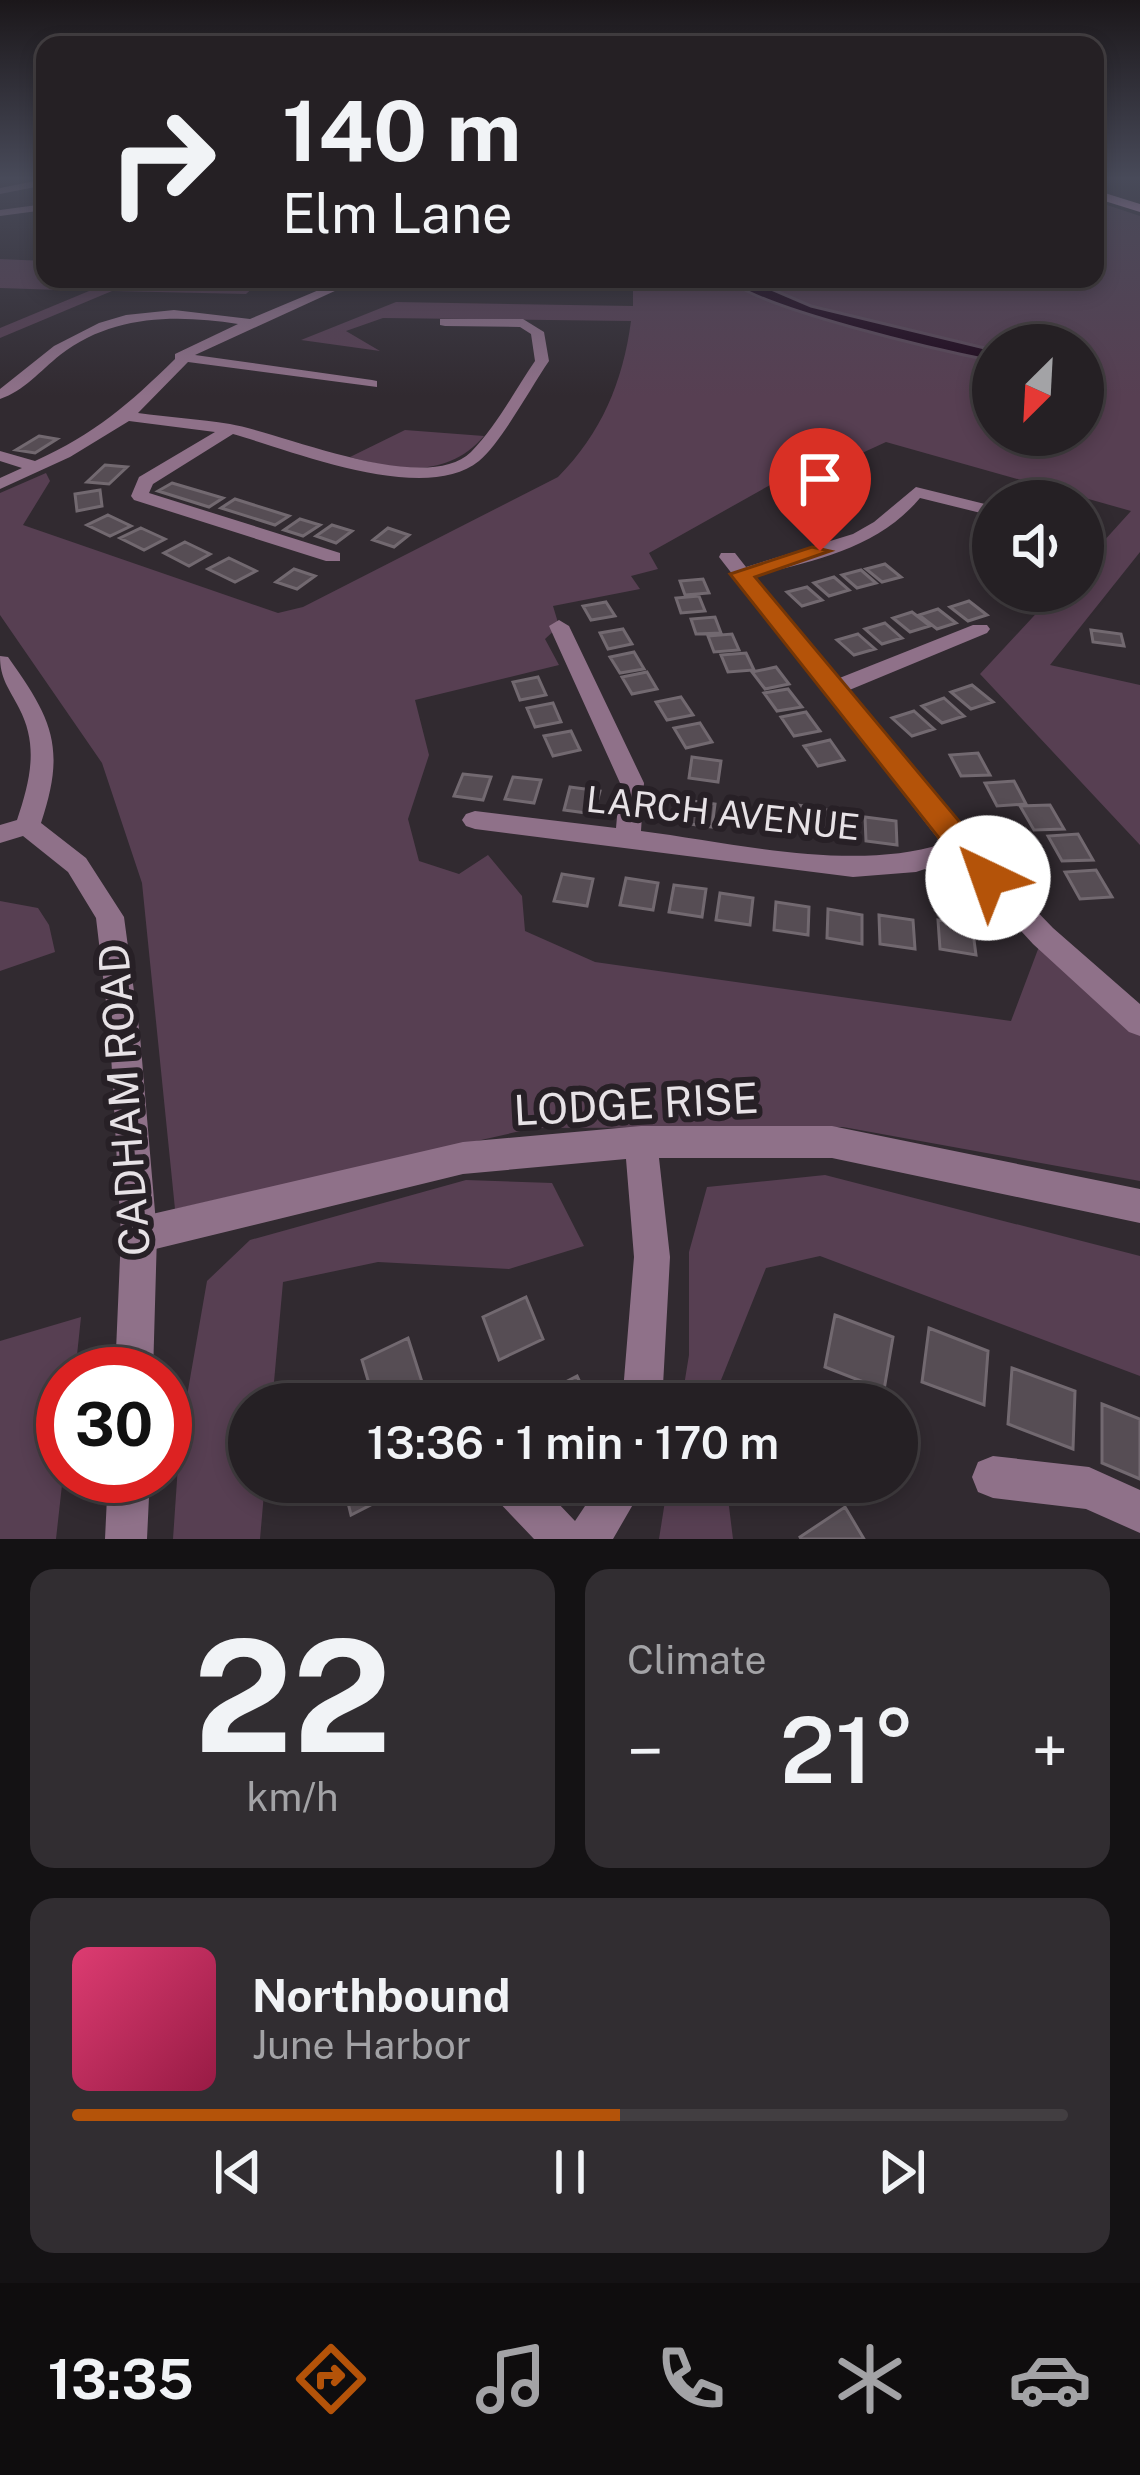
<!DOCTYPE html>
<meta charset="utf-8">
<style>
body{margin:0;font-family:"Public Sans",sans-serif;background:#312d31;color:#f1f3f6;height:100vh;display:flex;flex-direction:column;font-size:45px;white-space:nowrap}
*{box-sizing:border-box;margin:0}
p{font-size:39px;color:#a3a3a6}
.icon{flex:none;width:66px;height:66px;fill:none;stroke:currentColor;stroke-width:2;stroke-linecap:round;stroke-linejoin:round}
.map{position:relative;height:1539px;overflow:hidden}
.side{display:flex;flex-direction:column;gap:30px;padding:30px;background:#141214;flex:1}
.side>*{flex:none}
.guide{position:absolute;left:36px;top:36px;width:1068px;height:252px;border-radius:24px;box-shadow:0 6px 18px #0003,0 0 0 3px #423e41;background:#252024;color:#f1f3f6;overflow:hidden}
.needle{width:78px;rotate:204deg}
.controls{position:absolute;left:972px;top:324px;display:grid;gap:24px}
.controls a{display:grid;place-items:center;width:132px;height:132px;border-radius:50%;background:#252024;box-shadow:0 6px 18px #0003,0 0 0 3px #423e41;font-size:60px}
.speed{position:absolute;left:36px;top:1347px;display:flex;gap:24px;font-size:60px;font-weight:700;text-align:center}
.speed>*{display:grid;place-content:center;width:156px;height:156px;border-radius:50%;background:#252024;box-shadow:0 6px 18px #0003,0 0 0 3px #423e41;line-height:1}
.speed .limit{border:18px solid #d22;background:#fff;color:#111}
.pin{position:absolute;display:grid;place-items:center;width:102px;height:102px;color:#fff;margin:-123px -51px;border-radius:50% 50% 50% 0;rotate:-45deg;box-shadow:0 0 12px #0007}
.pin .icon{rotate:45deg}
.me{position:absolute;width:132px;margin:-66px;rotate:318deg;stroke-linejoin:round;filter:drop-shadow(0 0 9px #0008)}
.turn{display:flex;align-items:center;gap:42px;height:252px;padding:0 48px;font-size:54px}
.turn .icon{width:156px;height:156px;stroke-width:2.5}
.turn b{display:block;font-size:84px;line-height:102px}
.big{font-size:90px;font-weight:600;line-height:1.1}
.side .card{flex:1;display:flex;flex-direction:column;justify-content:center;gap:18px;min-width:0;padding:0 42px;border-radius:24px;background:#312d31}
.side .dial{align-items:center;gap:0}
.dial b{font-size:156px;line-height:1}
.song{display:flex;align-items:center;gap:36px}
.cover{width:144px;height:144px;border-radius:18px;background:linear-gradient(135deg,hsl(340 70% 55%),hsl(340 70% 35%))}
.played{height:12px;border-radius:6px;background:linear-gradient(90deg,#b45309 55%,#423e41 55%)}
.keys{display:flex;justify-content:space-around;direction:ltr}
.heat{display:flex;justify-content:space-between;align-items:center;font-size:66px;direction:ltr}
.side .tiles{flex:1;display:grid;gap:30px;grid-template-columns:1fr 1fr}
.card:last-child{grid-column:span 2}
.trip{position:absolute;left:228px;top:1383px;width:690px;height:120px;border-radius:60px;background:#252024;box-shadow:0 6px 18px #0003,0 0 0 3px #423e41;font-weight:600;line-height:120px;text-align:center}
.tabs{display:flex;height:192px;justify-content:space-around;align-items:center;background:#0f0d0e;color:#a3a3a6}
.tabs .icon{width:84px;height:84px}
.tabs .active{color:#b45309}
.tabs b{font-size:54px;color:#f1f3f6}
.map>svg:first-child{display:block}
.green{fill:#573f52;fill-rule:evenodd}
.water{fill:#1f081c;stroke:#5b4959;stroke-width:3}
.building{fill:#564d54;stroke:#726970;stroke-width:3}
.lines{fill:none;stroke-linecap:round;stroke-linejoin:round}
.minor{fill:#8f7189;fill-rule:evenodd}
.tertiary{fill:#8f7189;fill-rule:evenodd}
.primary{fill:#f2b5e6;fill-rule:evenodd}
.route{fill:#b45309;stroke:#753606;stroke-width:3}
.labels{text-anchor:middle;stroke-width:12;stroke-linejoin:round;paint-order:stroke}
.street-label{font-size:36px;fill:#e7e2e6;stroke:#272026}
.near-street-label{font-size:42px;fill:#e7e2e6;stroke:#272026}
</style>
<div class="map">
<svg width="1140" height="1539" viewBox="0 0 1140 1539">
<rect width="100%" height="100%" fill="#312a30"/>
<path class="green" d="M 1095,201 L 1140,216 L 1140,552 L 1050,665 L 1140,685 L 1140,845 L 980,674 L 1057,591 L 1083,591 L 1083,564 L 1131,511 L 886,442 L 836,465 L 772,484 L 649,553 L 658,569 L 631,576 L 640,589 L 553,606 L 559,626 L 545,639 L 559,665 L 415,700 L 429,755 L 408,819 L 419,861 L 459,874 L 488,855 L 522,896 L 525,931 L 595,962 L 1011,1021 L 1043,936 L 1140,1023 L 1140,1181 L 843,1127 L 534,1128 L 175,1209 L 142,883 L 102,763 L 0,615 L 0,493 L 46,473 L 50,481 L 23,525 L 278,613 L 303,607 L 558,477 C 601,434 623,382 631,321 L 383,318 L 346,331 L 380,351 L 301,340 L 396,302 L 633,306 L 633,279 L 1095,279 ZM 993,345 L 1083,345 L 1083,435 L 993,435 Z
M 0,259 L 45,261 L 45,279 L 262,279 L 246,294 L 112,291 L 0,338 L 0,328 L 89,291 L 0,288 Z
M 405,430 L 484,436 C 448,478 400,471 350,457 Z
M 0,901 L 38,908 L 49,925 L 55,952 L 0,971 Z
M 825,1175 L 1140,1256 L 1140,1376 L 820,1256 L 766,1268 L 715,1395 L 716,1404 L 681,1404 L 689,1355 L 689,1252 L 707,1187 Z
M 466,1180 L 552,1183 L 584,1246 L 509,1269 L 378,1262 L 283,1282 L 272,1404 L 249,1404 L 249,1482 L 265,1482 L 260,1539 L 173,1539 L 180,1436 L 207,1281 L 250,1240 Z
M 81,1317 L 75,1374 L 63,1374 L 63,1476 L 56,1539 L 0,1539 L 0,1341 Z
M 668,1482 L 726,1482 L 733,1539 L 659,1539 Z"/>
<path class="water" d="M 728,279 L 748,279 L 811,306 L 993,350 L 993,361 C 942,351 759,309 728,279 Z"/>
<path class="building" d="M 39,436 L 57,439 L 35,453 L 16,450 Z
M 105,465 L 127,467 L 109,484 L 87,482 Z
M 172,483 L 223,498 L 209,507 L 158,491 Z
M 100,490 L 102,506 L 77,511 L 75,494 Z
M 235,499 L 289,516 L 275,525 L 221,508 Z
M 108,515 L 131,526 L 110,536 L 87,525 Z
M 300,519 L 320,525 L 303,536 L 284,530 Z
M 332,525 L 352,531 L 336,543 L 316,536 Z
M 141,528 L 165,539 L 144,550 L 120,538 Z
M 388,528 L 409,535 L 394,547 L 373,540 Z
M 185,542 L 210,554 L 189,566 L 164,553 Z
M 229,558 L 256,571 L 235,582 L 208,569 Z
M 885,564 L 901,577 L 882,582 L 866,569 Z
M 294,569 L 315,576 L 297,589 L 276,582 Z
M 861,570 L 876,583 L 857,588 L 842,575 Z
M 834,577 L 849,590 L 829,596 L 814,583 Z
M 703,579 L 709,593 L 685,595 L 680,581 Z
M 807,587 L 822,600 L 802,606 L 787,592 Z
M 699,596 L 705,611 L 681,613 L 676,598 Z
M 969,601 L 987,615 L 968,621 L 950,607 Z
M 606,602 L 615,616 L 591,620 L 583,606 Z
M 938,609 L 956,623 L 937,629 L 919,615 Z
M 912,612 L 930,626 L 910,632 L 893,618 Z
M 715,617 L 721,633 L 696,634 L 691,619 Z
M 885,623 L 902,638 L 882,644 L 865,629 Z
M 623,629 L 632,644 L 608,649 L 600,633 Z
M 1091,630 L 1121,634 L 1124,646 L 1093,642 Z
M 732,634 L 739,650 L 714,652 L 708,636 Z
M 858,634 L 875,649 L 854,655 L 837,640 Z
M 634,652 L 644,669 L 620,673 L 610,657 Z
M 746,653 L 754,670 L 728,672 L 721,655 Z
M 776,667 L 789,684 L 765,689 L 752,672 Z
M 647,672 L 657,689 L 632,694 L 622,677 Z
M 538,677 L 546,695 L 520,700 L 513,682 Z
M 972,685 L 993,702 L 971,709 L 951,692 Z
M 788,689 L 802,707 L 777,711 L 764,693 Z
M 681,697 L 693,715 L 667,720 L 656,702 Z
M 944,698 L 964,716 L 942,723 L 922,706 Z
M 553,703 L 561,722 L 535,727 L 527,708 Z
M 914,711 L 934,729 L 912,736 L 892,718 Z
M 806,712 L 820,731 L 794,736 L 781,717 Z
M 700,723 L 712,742 L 686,748 L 674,728 Z
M 571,731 L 580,750 L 553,756 L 544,736 Z
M 830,740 L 844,760 L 818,766 L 804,746 Z
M 978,753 L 990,775 L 961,776 L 950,755 Z
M 692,757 L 721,761 L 718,782 L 689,778 Z
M 463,774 L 491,777 L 483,800 L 454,796 Z
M 513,777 L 541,780 L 534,803 L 505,799 Z
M 1014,781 L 1026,804 L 997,806 L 985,783 Z
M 570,787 L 600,791 L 594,814 L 564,810 Z
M 685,800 L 715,804 L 712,827 L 682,823 Z
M 775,802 L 805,806 L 804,830 L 773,826 Z
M 1050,805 L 1064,829 L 1034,830 L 1020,806 Z
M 812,808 L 843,812 L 843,835 L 811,831 Z
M 865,817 L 896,821 L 897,845 L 866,841 Z
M 1078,834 L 1093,860 L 1062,861 L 1048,836 Z
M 1096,870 L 1112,897 L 1080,899 L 1065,872 Z
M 562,874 L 593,879 L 587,906 L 554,901 Z
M 626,878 L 658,883 L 653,910 L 620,905 Z
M 674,885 L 706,889 L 702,917 L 669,912 Z
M 720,893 L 753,898 L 750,925 L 716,920 Z
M 776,902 L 809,907 L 808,935 L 774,930 Z
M 828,909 L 862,915 L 862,944 L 827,938 Z
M 879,915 L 913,920 L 915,949 L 880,944 Z
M 938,920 L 972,925 L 976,955 L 940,949 Z
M 526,1297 L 543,1339 L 499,1360 L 483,1317 Z
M 835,1315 L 893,1337 L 884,1390 L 825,1367 Z
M 929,1328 L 988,1351 L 984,1405 L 922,1382 Z
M 408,1338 L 422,1382 L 375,1404 L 362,1360 Z
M 1012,1368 L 1075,1391 L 1073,1449 L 1008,1424 Z
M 577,1376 L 590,1404 L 535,1404 L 533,1399 Z
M 778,1387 L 822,1404 L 775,1404 Z
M 1102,1404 L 1140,1419 L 1140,1479 L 1102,1463 Z
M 343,1482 L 400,1482 L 402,1489 L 351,1515 Z
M 773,1482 L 816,1482 L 813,1499 Z
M 845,1507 L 864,1539 L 801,1539 L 800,1537 Z"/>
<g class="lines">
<path class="minor" d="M 40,180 L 45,180 L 45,185 L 0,194 L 0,188 Z
M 45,204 L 45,210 L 0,216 L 0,210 Z
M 345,279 L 361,279 L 195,355 L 372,380 L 377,381 L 377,387 L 188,362 L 138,413 C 168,417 199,419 230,424 C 286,434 425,496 471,452 C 496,427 515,390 535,361 L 531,334 L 520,327 L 445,326 L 440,325 L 440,319 L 523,319 L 544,332 L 549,361 C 531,387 501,443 479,461 C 425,505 293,451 233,434 L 153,484 L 149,493 L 340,553 L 340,561 L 326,561 L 134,500 L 131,496 L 139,477 L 215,432 L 129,421 L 70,457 L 0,489 L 0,478 L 22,468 L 0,461 L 0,451 L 35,461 C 96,433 128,405 175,359 L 175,354 L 238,324 C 176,314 111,315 60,355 C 40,371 24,391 0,399 L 0,389 L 54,346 L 99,323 L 126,315 L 174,310 L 250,319 Z
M 364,279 L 414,279 C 403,285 375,285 364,279 Z
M 450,279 L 556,279 L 550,283 L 456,283 Z
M 916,487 L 993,506 L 993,516 L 920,498 C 877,549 815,560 754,576 L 837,679 L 973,625 L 987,625 L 990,629 L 987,633 L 847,691 L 969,841 L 1053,928 L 1140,1004 L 1140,1036 L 1129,1032 L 1033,944 L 955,859 L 916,872 L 853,877 L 475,829 L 466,826 L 462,820 L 466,814 L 475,811 L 616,828 L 620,783 L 549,626 L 559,620 L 569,626 L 644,783 L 641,831 C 734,843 853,872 942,844 L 719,557 L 721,553 L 735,553 L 746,567 L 853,534 L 874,522 Z
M 641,1126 L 832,1126 L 1140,1189 L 1140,1223 L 832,1158 L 659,1158 L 670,1257 L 662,1404 L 622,1404 L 634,1257 L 626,1159 L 463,1174 L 139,1253 L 126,1248 L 121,1235 L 126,1222 L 139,1217 L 463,1142 Z
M 993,1456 L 1089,1467 L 1140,1490 L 1140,1533 L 1086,1509 L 993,1498 L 978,1492 L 972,1477 L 978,1462 Z
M 488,1482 L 538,1482 L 575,1521 L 601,1482 L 646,1482 L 613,1539 L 534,1539 L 494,1497 Z"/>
<path class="tertiary" d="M 0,656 L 8,657 C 53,720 66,748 41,823 L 86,858 L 124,917 L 140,1036 L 157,1235 L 153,1374 L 115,1374 L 121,1235 L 110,1036 L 96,918 L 68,872 L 23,836 L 0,843 L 0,825 L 17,820 C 30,781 39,746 19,708 C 9,688 0,679 0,656 Z
M 108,1476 L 150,1476 L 147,1539 L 105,1539 Z"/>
<path class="primary" d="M 1095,190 L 1140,204 L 1140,212 L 1095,198 Z"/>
</g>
<linearGradient id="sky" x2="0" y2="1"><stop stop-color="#1b171a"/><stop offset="0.45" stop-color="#484a59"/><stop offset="1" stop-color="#484a59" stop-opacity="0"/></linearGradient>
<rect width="1140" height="396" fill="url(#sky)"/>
<path class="route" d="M 812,547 L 830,551 L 755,577 L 999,869 L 1003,878 L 999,886 L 977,886 L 730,574 Z"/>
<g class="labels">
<g class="street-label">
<text transform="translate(723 813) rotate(6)" y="13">LARCH AVENUE</text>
</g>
<g class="near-street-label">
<text transform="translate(124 1100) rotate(-94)" y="15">CADHAM ROAD</text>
<text transform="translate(636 1104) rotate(-3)" y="15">LODGE RISE</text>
</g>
</g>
</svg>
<div class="controls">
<a><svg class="needle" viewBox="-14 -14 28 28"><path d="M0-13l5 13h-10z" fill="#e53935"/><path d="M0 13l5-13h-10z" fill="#a3a3a6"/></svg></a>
<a><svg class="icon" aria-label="sound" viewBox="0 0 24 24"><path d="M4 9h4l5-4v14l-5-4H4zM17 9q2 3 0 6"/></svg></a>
</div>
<div class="speed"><div class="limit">30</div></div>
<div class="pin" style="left:820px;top:551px;background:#d93025"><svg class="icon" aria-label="arrive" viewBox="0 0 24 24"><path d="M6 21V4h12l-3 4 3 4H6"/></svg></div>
<svg class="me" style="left:988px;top:878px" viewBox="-20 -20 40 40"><circle r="19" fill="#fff"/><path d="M0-13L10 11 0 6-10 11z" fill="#b45309"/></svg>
<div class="trip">13:36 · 1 min · 170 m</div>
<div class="guide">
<div class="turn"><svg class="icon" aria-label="right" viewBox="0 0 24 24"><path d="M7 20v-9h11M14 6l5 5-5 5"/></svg><div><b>140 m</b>Elm Lane</div></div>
</div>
</div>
<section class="side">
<div class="tiles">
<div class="card dial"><b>22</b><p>km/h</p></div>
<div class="card"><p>Climate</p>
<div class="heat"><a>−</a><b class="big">21°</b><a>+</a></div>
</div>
<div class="card">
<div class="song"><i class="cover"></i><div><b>Northbound</b><p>June Harbor</p></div></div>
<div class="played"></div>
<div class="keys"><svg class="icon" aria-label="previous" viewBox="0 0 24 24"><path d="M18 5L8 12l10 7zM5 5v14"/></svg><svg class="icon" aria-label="pause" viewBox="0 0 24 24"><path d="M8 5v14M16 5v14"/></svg><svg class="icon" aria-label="next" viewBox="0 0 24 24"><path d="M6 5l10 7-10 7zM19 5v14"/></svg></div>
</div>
</div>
</section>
<nav class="tabs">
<b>13:35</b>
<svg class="icon active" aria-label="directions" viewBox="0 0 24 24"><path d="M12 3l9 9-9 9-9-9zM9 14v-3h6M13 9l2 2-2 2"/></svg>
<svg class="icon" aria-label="music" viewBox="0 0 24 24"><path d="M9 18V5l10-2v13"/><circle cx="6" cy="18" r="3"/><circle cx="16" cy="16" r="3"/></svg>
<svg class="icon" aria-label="phone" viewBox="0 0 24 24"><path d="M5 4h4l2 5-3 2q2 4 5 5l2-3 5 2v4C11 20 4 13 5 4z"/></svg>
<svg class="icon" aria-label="climate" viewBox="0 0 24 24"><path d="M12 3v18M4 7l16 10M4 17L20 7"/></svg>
<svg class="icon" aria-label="car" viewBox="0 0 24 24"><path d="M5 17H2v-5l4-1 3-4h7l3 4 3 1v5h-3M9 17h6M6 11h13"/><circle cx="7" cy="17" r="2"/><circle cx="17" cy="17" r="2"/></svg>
</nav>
